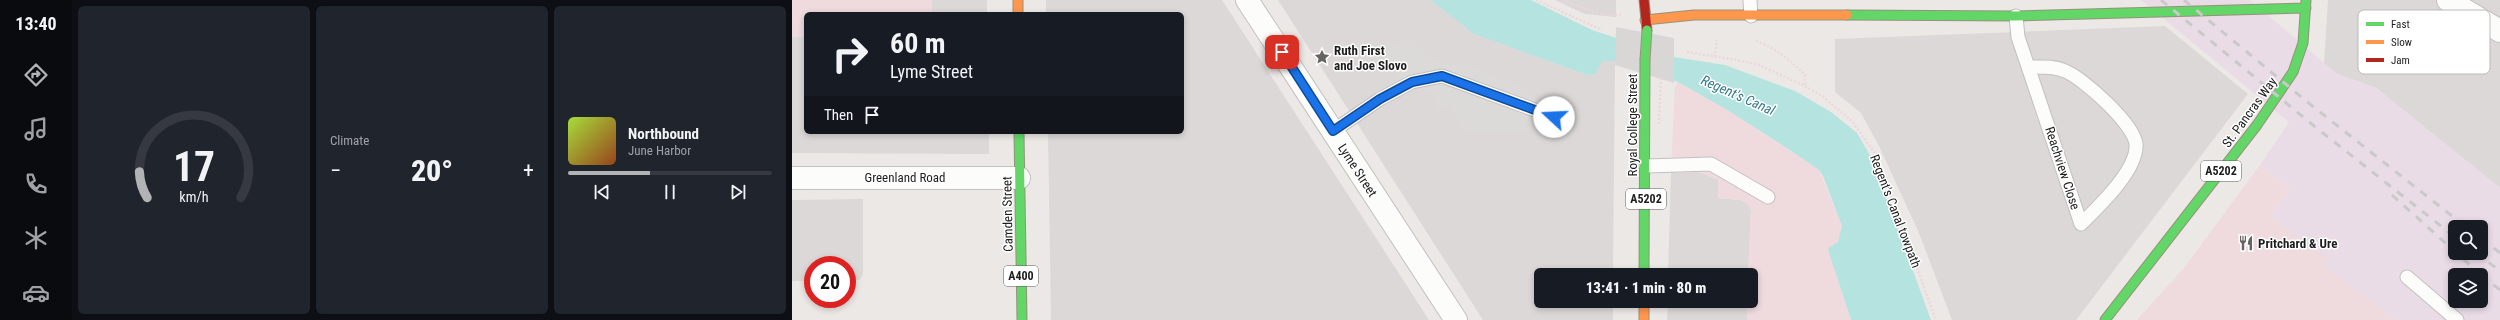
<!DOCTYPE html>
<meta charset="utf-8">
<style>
body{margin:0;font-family:"Roboto Condensed",sans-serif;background:#20242c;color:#f1f3f6;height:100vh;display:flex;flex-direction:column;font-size:15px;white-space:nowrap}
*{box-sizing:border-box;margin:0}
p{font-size:13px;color:#9ea1a6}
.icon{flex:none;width:22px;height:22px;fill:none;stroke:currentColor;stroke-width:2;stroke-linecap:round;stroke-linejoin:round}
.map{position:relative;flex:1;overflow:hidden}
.side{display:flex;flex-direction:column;gap:6px;padding:6px;background:#0d0f14;width:720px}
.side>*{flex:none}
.banner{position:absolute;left:12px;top:12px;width:380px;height:122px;border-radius:6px;box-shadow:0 2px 6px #0003;background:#171b24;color:#f1f3f6;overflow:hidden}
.controls{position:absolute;left:1656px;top:220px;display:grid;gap:8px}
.controls a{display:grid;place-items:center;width:40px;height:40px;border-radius:6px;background:#171b24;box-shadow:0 2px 6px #0003;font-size:20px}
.speed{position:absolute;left:12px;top:256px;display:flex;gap:8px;font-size:20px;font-weight:700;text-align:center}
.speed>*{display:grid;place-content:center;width:52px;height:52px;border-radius:50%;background:#171b24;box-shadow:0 2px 6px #0003;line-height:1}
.speed .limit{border:6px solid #d22;background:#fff;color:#111}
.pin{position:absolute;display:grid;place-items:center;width:34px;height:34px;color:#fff;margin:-17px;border-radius:8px;box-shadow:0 2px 6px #0006}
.me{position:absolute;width:44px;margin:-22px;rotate:290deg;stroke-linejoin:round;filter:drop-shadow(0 0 3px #0008)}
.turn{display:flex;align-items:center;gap:14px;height:84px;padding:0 20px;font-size:18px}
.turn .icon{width:52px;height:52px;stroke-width:2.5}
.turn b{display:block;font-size:28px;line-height:34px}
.then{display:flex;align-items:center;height:38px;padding:0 20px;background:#0003;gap:8px;font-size:15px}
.big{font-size:30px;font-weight:800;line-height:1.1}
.side .widget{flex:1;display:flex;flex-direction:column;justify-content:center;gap:6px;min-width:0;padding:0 14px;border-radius:6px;background:#20242c}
.side .dial{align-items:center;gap:0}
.dial svg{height:104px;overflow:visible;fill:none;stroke:#363941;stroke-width:7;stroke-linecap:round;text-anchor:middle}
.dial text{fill:#f1f3f6;stroke:none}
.song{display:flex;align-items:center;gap:12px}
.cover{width:48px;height:48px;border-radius:6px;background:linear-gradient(135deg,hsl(80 70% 55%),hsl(20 70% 35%))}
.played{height:4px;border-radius:2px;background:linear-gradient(90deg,#b2b3b4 40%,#363941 40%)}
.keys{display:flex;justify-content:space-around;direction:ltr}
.heat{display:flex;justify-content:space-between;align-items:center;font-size:22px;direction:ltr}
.side .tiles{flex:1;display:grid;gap:6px;grid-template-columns:repeat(3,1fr)}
.trip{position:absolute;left:742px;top:268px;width:224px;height:40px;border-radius:6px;background:#171b24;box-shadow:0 2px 6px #0003;font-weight:800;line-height:40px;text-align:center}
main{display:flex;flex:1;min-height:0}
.tab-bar{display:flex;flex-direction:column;width:72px;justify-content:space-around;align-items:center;background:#090b0e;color:#9ea1a6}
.tab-bar .icon{width:28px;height:28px}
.tab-bar .active{color:#b2b3b4}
.tab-bar b{font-size:18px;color:#f1f3f6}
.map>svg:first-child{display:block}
.residential{fill:#dbd8d7}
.commercial{fill:#efdade}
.industrial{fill:#e9dce7;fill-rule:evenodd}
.parking{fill:#dcdad9}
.water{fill:#b5e3df}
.pier{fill:#d8d7d5}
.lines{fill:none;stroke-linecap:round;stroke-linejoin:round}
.lane-casing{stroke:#c3c1c0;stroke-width:15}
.street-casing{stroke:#c3c1c0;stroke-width:24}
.fast-casing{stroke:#97917c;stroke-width:11}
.slow-casing{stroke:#97917c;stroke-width:11}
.jam-casing{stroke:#97917c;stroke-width:11}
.path{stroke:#ebd8db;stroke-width:2.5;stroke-dasharray:2 2;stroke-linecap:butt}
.lane{stroke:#fcfcfb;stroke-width:13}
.street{stroke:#fcfcfb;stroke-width:22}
.fast{stroke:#63d668;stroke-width:9}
.slow{stroke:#ff974d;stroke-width:9}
.jam{stroke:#b3261e;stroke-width:9}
.rail{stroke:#cac9c9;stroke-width:3;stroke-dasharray:8 8;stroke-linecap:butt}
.fast-bridge-casing{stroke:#a28e82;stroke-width:11;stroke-linecap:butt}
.path-bridge{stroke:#ebd8db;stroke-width:2.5;stroke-dasharray:2 2;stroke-linecap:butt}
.fast-bridge{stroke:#63d668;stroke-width:9}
.route-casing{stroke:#114b97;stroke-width:10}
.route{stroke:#1a73e8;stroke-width:7}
.labels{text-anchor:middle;stroke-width:3;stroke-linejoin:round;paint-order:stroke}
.shield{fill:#fff;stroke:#616161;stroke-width:1}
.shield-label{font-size:12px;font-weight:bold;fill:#1d1d1d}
.poi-label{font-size:13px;font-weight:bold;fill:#1d1d1d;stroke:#fff;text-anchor:start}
.street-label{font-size:13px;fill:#1d1d1d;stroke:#fff}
.water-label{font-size:14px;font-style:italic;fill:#367a8b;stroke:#fff}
.key{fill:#fff;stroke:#bbb;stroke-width:1}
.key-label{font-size:11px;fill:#1d1d1d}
</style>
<main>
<nav class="tab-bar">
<b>13:40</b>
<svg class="icon active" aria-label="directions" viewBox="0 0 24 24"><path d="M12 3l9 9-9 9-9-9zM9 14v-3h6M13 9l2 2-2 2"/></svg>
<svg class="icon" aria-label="music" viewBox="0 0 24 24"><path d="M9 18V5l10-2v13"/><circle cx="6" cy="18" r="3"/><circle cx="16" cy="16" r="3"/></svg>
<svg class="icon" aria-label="phone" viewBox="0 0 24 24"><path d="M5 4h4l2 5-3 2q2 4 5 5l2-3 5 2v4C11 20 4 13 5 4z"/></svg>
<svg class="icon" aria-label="climate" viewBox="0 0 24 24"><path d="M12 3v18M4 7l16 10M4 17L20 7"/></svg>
<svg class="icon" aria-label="car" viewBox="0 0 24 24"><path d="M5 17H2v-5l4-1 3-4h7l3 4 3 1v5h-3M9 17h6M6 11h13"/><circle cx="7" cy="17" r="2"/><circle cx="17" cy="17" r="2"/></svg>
</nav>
<section class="side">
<div class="tiles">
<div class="widget dial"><svg viewBox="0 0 100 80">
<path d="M14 69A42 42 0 1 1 86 69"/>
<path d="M14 69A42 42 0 0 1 8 49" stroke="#b2b3b4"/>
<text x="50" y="56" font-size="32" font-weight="700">17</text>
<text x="50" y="72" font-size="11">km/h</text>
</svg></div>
<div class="widget"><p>Climate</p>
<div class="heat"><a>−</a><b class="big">20°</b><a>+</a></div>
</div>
<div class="widget">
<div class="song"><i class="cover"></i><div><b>Northbound</b><p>June Harbor</p></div></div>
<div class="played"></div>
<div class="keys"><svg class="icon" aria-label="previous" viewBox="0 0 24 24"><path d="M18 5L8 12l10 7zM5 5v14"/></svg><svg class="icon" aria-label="pause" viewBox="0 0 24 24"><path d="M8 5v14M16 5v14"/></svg><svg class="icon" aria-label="next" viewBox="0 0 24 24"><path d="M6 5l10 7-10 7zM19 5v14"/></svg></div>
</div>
</div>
</section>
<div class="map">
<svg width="1708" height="320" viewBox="0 0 1708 320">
<rect width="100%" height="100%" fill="#ece8e5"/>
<path class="residential" d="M 140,0 L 195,0 L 195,14 L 139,14 Z
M 254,0 L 430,0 L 637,320 L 259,320 L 256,132 L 390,132 L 390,14 L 254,14 Z
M 486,0 L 639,0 L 683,34 L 795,75 L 804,74 L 809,61 L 823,61 L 821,275 L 749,275 L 749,301 L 821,301 L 821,320 L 691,320 Z
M 763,0 L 824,0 L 824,17 L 793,14 Z
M 1536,0 L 1708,0 L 1708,188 L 1584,88 L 1545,74 L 1532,64 Z
M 1373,26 L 1456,94 L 1284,320 L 1160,320 L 1127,233 L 1087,146 L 1069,113 L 1043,92 L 1043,39 Z
M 14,36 L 14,132 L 197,132 L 197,154 L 0,153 L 0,37 Z
M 907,172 L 927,180 L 926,198 L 948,200 L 956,204 L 959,210 L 956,275 L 876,275 L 879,173 Z
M 71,199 L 71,275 L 67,280 L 55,280 L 55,265 L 21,265 L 21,281 L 0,281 L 0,200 Z
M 876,301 L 955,301 L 955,320 L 875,320 Z"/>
<path class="commercial" d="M 0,0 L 140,0 L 139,14 L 14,14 L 14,36 L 0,37 Z
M 886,82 L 937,111 L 1027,170 L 1050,226 L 1046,242 L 1038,256 L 1059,320 L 955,320 L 955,301 L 959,301 L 959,275 L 956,275 L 959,210 L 956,204 L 948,200 L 926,198 L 926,180 L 907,172 L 879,173 L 883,87 Z
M 1468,165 L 1499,189 L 1479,216 L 1538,260 L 1533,267 L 1605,320 L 1345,320 L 1392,268 Z"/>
<path class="industrial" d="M 1349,0 L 1458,0 L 1545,74 L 1584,88 L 1708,188 L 1708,320 L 1605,320 L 1532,267 L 1537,260 L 1479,216 L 1499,189 L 1468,165 L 1497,122 ZM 1663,227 L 1689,227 L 1689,253 L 1663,253 ZM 1663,275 L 1689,275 L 1689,301 L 1663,301 Z"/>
<path class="parking" d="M 615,38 L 646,62 L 654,64 L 665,61 L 729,87 L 748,105 L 781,117 L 781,137 L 740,138 L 739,132 L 669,131 L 659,106 L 645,110 L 639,92 L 620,82 L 610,82 L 591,52 Z"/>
<path class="water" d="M 639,0 L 739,0 L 800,30 L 882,57 L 933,65 L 1003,91 L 1039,112 L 1065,133 L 1080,159 L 1139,320 L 1059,320 L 1038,256 L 1036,248 L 1046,242 L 1050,226 L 1031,176 L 1027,170 L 996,149 L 937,111 L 886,82 L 823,61 L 810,61 L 804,74 L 795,75 L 682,34 Z"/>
<path class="pier" d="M 824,27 L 882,38 L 882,83 L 823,65 Z"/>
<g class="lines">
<g class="lane-casing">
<path id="lane" d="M 958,0 L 959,16
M 1224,16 L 1226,37 L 1289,224 C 1306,207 1346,170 1344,144 C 1342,124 1291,78 1273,71 C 1262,66 1249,67 1237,67
M 541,131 L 588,99 L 620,82 L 650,76 L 762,117
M 854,166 L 919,164 L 976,197
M 1615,277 L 1665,320"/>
</g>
<g class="street-casing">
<path id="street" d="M 455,0 L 664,320
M 1656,0 L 1708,31
M 0,178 L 227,178"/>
</g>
<g class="fast-casing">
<path id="fast" d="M 1055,15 L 1224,16 L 1514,8
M 227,132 L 230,320
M 852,275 L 853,60
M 1313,320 L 1465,125 L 1501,72 L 1511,43 L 1514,0"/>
</g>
<g class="slow-casing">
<path id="slow" d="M 226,0 L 226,14
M 853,20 L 902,15 L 1055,15
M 852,301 L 852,320"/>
</g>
<g class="jam-casing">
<path id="jam" d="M 852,0 L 855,30"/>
</g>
<path class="path" d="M 744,0 L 810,30
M 770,0 L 810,15 L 829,15
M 964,41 C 984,48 998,60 1013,75 L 1013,86
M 895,52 L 945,60 L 967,65 L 1013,86 L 1030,96 L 1060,121 L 1084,155 L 1144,320
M 923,57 L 925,40"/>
<use href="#lane" class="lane"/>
<use href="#street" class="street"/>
<use href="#fast" class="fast"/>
<use href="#slow" class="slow"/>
<use href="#jam" class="jam"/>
<path class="rail" d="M 1369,0 L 1527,130 L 1663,237
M 1392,0 L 1519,105 L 1674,227
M 1600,195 L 1689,275
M 1689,238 L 1708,253
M 1684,253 L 1708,271
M 1689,275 L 1708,290"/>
<g class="fast-bridge-casing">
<path id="fast-bridge" d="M 853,60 L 855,30"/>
</g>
<path class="path-bridge" d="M 867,124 L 869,77"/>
<use href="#fast-bridge" class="fast-bridge"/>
</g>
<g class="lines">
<g class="route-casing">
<path id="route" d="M 490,52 L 541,131 L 588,99 L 620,82 L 650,76 L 762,117"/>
</g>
<use href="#route" class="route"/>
</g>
<defs>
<g id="sight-bare" transform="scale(1.2)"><path d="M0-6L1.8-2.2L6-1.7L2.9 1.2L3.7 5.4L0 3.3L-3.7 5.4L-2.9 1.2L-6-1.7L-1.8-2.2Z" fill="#656463" stroke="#fff" stroke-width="2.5" paint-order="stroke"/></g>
<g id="restaurant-bare" transform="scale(1.2)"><path d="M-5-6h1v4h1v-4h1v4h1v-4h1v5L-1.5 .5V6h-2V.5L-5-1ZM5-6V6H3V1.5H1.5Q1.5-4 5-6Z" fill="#656463" stroke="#fff" stroke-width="2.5" paint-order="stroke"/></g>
</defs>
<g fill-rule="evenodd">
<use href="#sight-bare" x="530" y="57"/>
<use href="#restaurant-bare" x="1454" y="243"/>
</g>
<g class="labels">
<g class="shield">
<rect x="1409" y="161" width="40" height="20" rx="3"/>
<rect x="834" y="189" width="40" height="20" rx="3"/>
<rect x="212" y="266" width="34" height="20" rx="3"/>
</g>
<g class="shield-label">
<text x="1429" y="175">A5202</text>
<text x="854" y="203">A5202</text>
<text x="229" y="280">A400</text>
</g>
<g class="poi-label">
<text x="542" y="55">Ruth First<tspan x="542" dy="15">and Joe Slovo</tspan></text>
<text x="1466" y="248">Pritchard &amp; Ure</text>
</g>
<g class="street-label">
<text transform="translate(1457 112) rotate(-54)" y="5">St. Pancras Way</text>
<text transform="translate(840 125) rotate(-90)" y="5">Royal College Street</text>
<text transform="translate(1271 168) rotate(72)" y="5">Reachview Close</text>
<text transform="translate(566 170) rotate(57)" y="5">Lyme Street</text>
<text x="113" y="182">Greenland Road</text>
<text transform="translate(1104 211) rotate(69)" y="5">Regent's Canal towpath</text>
<text transform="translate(215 214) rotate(-91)" y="5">Camden Street</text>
</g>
<g class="water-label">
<text transform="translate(946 95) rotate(24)" y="5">Regent's Canal</text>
</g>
</g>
<rect x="1566" y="10" width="132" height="64" rx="6" class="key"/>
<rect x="1574" y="22" width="18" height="4" fill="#63d668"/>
<rect x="1574" y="40" width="18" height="4" fill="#ff974d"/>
<rect x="1574" y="58" width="18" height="4" fill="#b3261e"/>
<g class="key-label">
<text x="1599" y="28">Fast</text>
<text x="1599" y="46">Slow</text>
<text x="1599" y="64">Jam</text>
</g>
</svg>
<div class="controls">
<a><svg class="icon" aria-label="search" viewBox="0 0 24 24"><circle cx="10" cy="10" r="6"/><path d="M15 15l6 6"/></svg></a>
<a><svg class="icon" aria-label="layers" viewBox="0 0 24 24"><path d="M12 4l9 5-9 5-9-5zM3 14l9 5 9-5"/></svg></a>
</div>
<div class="speed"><div class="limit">20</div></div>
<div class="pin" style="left:490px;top:52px;background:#d93025"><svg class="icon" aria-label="arrive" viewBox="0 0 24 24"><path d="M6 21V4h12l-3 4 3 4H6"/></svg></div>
<svg class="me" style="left:762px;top:117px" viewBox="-20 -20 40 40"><circle r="19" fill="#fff"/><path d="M0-13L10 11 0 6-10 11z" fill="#1a73e8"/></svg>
<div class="trip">13:41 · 1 min · 80 m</div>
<div class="banner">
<div class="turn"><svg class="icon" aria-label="right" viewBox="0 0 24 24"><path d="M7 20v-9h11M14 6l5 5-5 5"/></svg><div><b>60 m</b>Lyme Street</div></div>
<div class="then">Then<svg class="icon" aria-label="arrive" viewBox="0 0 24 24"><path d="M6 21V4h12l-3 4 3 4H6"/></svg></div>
</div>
</div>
</main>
